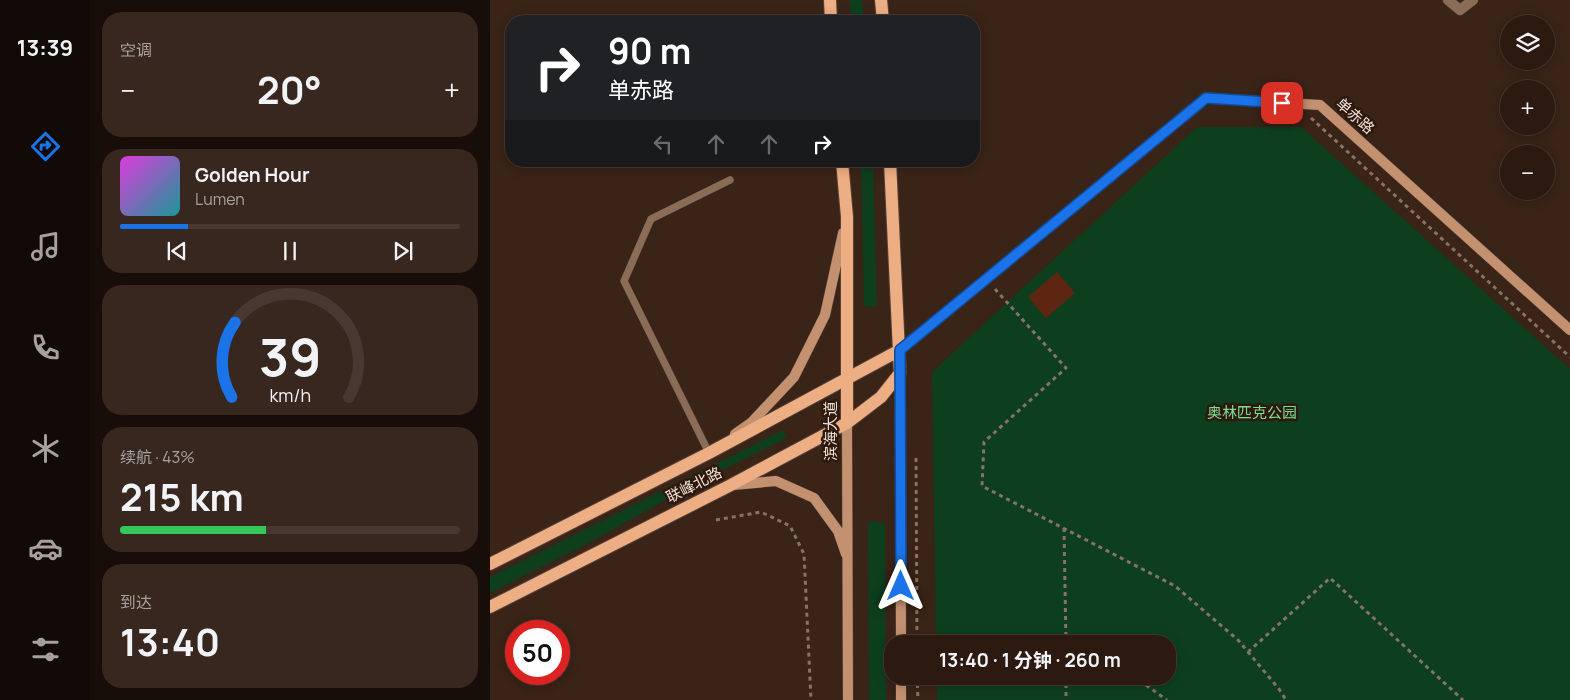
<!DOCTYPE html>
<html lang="zh">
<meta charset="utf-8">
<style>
body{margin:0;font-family:Manrope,"Noto Sans SC",sans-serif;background:#38271f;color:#f1f3f6;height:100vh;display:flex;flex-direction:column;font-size:19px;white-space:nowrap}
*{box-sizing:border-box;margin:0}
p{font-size:16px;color:#a6a19f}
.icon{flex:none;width:28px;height:28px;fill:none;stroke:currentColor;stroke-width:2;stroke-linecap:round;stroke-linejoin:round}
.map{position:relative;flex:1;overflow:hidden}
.panel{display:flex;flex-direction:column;gap:12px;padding:12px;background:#180e09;width:400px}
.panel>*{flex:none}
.hud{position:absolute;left:15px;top:15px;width:475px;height:152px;border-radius:20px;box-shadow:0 2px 12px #0003,0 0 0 1px #483831;background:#202124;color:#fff;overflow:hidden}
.fabs{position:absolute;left:1010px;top:15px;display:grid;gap:10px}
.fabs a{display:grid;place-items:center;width:55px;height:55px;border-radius:50%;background:#2c1a11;box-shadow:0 2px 12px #0003,0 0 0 1px #483831;font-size:25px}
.speed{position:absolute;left:15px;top:620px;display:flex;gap:10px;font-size:25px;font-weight:700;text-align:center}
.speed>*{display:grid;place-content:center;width:65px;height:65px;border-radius:50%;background:#2c1a11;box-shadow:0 2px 12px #0003,0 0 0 1px #483831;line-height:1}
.speed .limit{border:8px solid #d22;background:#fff;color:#111}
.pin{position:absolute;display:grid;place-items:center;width:42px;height:42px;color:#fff;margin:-21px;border-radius:10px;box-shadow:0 2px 8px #0006}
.me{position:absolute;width:55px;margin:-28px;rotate:0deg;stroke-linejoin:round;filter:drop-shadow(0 0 4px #0008)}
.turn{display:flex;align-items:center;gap:18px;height:105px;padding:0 20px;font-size:22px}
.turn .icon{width:65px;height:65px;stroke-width:2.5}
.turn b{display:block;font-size:35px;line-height:42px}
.lanes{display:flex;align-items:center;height:48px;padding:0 20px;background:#0003;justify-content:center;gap:25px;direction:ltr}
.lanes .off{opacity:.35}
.big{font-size:38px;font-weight:700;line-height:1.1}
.panel .card{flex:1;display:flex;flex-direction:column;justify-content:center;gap:8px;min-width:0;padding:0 18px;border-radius:20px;background:#38271f}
.panel .dial{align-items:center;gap:0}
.dial svg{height:130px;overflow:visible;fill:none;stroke:#483831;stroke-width:7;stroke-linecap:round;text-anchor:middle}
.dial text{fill:#f1f3f6;stroke:none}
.song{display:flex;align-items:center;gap:15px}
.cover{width:60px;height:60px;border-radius:8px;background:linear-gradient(135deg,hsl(300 70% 55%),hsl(180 70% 35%))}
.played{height:5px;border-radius:2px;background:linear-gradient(90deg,#1a73e8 20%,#483831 20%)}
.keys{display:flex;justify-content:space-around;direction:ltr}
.heat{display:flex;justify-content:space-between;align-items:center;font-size:28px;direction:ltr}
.charge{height:8px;border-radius:4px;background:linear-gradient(90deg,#34c759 43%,#483831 0)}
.trip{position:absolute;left:394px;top:635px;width:292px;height:50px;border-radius:20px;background:#2c1a11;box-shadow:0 2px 12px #0003,0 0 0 1px #483831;font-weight:700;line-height:50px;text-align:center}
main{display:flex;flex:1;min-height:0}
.tab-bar{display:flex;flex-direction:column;width:90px;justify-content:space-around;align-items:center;background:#120a07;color:#a6a19f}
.tab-bar .icon{width:35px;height:35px}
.tab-bar .selected{color:#1a73e8}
.tab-bar b{font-size:22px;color:#f1f3f6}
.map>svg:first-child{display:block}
.green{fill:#0d3f1e}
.building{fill:#5e2610}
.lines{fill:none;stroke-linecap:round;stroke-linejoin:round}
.service-casing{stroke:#574136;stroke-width:8}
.minor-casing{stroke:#574136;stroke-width:11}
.secondary-casing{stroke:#574136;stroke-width:11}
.primary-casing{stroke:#574136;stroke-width:14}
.path{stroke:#867368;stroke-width:3;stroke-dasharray:4 4;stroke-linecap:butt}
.service{stroke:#8b6c57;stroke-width:7}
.minor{stroke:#8b6c57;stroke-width:10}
.secondary{stroke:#c39170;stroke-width:10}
.primary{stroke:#eeae83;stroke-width:12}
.route-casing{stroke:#114b97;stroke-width:12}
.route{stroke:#1a73e8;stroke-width:9}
.labels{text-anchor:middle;stroke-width:5;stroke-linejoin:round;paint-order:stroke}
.street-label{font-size:15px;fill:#eedfd7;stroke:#2f190d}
.park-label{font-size:15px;fill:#7adf95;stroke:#2f190d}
</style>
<main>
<nav class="tab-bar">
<b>13:39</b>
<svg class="icon selected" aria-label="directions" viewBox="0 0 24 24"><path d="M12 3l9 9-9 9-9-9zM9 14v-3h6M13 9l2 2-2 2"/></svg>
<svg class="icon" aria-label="music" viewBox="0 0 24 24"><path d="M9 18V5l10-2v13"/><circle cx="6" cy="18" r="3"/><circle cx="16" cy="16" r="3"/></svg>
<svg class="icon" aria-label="phone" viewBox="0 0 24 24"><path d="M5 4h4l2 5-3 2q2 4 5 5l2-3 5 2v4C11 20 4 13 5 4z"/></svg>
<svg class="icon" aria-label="climate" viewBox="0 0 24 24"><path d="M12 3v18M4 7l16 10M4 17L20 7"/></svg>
<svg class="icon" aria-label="car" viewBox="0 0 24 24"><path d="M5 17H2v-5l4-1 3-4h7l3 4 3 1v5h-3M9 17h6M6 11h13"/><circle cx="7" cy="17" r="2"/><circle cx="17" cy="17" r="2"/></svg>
<svg class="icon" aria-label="filters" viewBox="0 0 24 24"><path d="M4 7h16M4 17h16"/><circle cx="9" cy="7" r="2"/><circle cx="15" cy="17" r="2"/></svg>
</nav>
<section class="panel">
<div class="card"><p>空调</p>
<div class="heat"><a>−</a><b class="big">20°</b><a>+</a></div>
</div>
<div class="card">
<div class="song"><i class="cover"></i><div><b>Golden Hour</b><p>Lumen</p></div></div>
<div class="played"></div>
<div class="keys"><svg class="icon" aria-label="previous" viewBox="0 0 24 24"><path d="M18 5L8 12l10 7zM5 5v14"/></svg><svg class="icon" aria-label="pause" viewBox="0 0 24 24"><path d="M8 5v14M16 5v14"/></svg><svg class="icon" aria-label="next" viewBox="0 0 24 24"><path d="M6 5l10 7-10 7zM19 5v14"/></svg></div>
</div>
<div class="card dial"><svg viewBox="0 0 100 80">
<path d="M14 69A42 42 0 1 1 86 69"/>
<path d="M14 69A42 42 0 0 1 16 23" stroke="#1a73e8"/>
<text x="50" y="56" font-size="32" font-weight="700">39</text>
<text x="50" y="72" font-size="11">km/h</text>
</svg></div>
<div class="card"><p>续航 · 43%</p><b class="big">215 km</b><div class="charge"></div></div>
<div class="card"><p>到达</p><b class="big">13:40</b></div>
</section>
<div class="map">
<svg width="1080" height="700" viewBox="0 0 1080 700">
<rect width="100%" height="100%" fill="#3a2317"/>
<path class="green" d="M 360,0 L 372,0 L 374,21 L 361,21 Z
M 707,127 L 811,127 L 1080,369 L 1080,700 L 447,700 L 447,676 L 678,676 L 678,644 L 446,644 L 442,372 Z
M 371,161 L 383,161 L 387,307 L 374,306 Z
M 293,430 L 297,438 L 202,485 L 97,544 L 0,593 L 0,577 Z
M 378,521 L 395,523 L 396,700 L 379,700 Z"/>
<path class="building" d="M 567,272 L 585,293 L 556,318 L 538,297 Z"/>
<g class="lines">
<g class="service-casing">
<path id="service" d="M 219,453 L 134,281 L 161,219 L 240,180"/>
</g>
<g class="minor-casing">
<path id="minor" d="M 958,0 L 970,10 L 983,0"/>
</g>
<g class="secondary-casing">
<path id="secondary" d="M 410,350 L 716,98 L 830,105 L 1080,330
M 410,373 L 411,644
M 357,423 L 358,700
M 245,434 L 262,422 L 304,377 L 335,315 L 353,233
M 243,485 L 286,481 L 324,498 L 348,531 L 356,554
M 411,676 L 411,700"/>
</g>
<g class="primary-casing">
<path id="primary" d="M 340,0 L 341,21
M 391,0 L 393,21
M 352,161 L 357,217 L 357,423
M 0,564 L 219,453 L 410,350
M 0,607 L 239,486 L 357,423 L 391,397 L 410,373 L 400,161"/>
</g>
<path class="path" d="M 821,118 L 1080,357
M 505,289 L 576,368 L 494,442 L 492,486 L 685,586 L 748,640 L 789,689 L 796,700
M 426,458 L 427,644
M 226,520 L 271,512 L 300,526 L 314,554 L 321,700
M 574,528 L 576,644
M 758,652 L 840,578 L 973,700
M 427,676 L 428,700
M 576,676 L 576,700
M 643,676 L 677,700"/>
<use href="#service" class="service"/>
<use href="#minor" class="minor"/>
<use href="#secondary" class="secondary"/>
<use href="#primary" class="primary"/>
</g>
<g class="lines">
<g class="route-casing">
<path id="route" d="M 411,586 L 410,350 L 716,98 L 792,103"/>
</g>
<use href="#route" class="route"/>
</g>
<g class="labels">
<g class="street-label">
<text transform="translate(865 116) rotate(42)" y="5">单赤路</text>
<text transform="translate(341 431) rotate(-90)" y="5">滨海大道</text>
<text transform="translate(204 485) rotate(-27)" y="5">联峰北路</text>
</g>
<g class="park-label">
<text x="762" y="418">奥林匹克公园</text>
</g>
</g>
</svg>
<div class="fabs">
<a><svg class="icon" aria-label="layers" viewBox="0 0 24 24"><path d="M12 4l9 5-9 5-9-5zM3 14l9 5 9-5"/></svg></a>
<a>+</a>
<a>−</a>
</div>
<div class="speed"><div class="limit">50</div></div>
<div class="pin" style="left:792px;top:103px;background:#d93025"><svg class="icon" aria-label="arrive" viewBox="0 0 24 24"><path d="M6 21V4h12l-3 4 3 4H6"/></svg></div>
<svg class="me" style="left:411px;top:586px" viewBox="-20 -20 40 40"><path d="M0-17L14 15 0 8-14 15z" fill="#1a73e8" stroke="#fff" stroke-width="4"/></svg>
<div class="trip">13:40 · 1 分钟 · 260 m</div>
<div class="hud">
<div class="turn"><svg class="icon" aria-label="right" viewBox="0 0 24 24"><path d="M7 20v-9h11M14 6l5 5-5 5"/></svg><div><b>90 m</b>单赤路</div></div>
<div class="lanes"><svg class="icon off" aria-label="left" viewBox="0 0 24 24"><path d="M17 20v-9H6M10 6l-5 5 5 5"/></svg><svg class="icon off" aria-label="ahead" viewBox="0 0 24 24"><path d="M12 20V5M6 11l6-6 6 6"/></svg><svg class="icon off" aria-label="ahead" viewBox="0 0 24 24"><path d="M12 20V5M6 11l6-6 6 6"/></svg><svg class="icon" aria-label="right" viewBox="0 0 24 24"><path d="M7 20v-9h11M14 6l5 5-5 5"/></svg></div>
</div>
</div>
</main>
